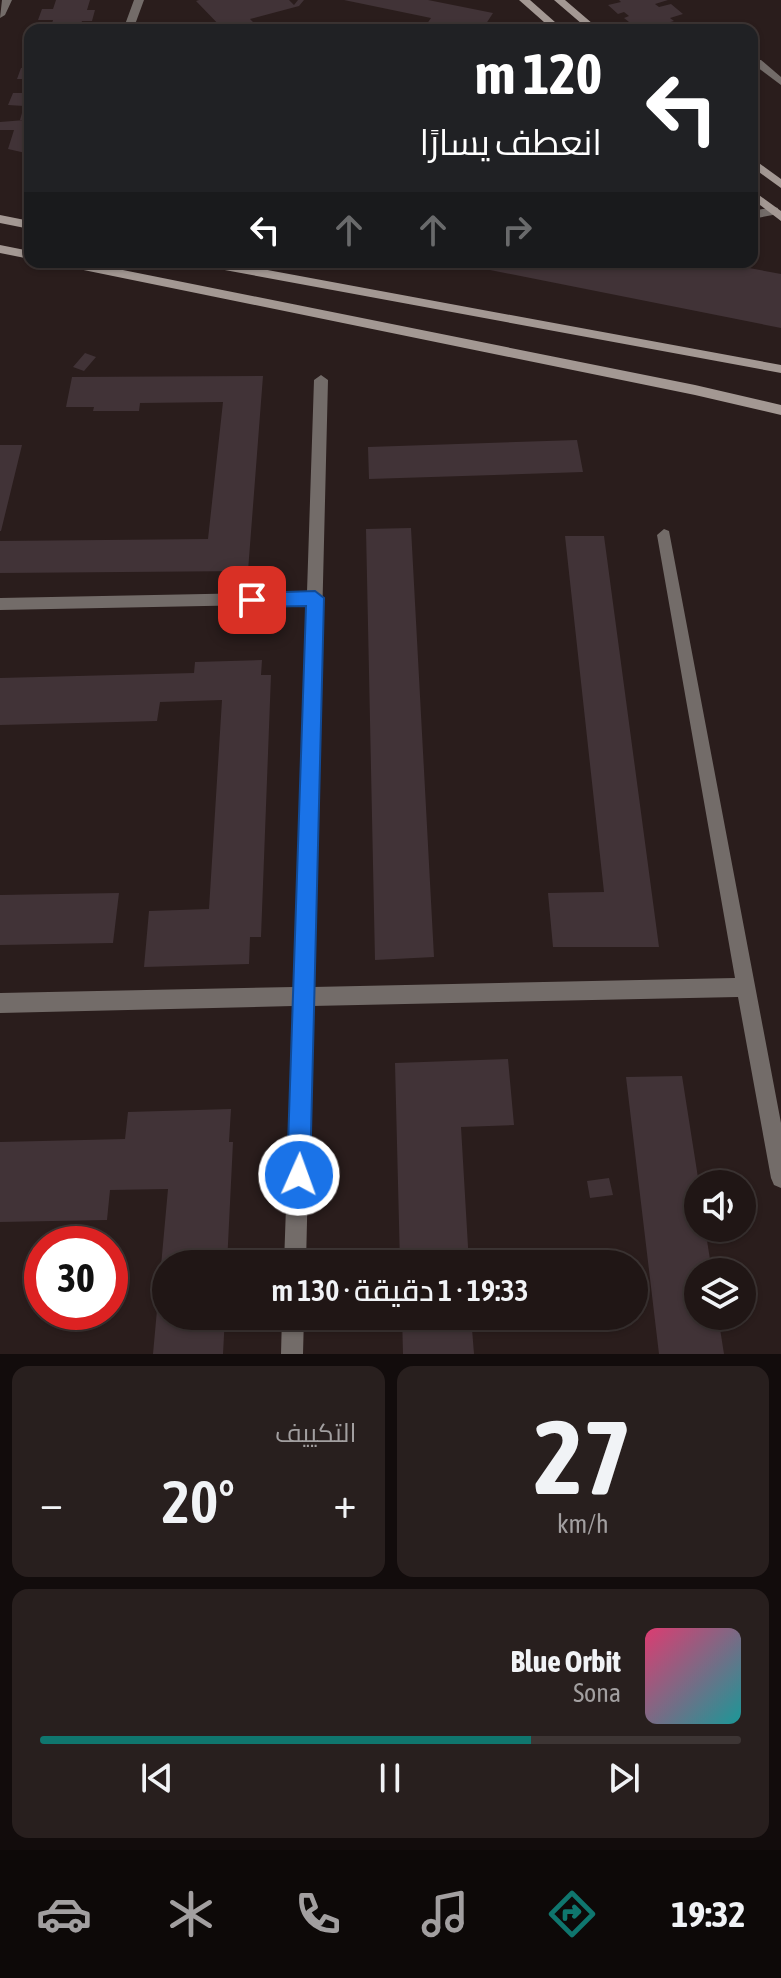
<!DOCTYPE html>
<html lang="ar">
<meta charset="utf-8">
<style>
body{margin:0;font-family:"Asap Condensed",Cairo,sans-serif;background:#281f1e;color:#f1f3f6;direction:rtl;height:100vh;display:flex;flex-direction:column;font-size:30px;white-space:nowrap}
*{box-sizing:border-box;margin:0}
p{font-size:26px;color:#a29fa0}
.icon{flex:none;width:44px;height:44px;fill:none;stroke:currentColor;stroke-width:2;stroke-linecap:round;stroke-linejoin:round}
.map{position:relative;height:1354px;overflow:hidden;direction:ltr}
.details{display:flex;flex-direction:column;gap:12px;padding:12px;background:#120c0c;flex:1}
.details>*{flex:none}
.hud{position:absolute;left:24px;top:24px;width:734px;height:244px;border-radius:16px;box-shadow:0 2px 6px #0004,0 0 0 2px #3d3534;direction:rtl;background:#202124;color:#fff;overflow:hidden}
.fabs{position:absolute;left:684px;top:1170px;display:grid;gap:16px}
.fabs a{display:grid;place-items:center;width:72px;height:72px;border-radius:50%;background:#201615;box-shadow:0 2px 6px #0004,0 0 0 2px #3d3534;font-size:40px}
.speed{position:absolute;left:24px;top:1226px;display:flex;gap:16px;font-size:40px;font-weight:700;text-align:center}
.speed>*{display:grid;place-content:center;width:104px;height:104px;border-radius:50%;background:#201615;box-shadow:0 2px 6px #0004,0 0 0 2px #3d3534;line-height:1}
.speed .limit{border:12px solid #d22;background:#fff;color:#111}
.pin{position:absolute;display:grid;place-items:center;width:68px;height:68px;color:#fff;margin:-34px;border-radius:16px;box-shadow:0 4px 12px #0006}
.me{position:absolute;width:88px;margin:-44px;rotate:2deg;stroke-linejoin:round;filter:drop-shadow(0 0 6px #0008)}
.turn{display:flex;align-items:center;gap:28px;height:168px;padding:0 24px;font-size:36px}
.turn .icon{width:104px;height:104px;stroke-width:2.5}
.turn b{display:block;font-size:56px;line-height:68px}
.lanes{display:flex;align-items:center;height:76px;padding:0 24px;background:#0003;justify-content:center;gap:40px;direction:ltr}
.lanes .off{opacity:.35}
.big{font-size:60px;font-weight:600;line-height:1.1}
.details .widget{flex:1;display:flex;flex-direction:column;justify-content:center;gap:12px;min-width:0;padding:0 28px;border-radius:16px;background:#281f1e}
.details .dial{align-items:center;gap:0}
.dial b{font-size:104px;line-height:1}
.song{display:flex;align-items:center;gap:24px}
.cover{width:96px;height:96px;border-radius:12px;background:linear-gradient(135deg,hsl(340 70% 55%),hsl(180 70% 35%))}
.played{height:8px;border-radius:4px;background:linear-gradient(90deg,#0f766e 70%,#3d3534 70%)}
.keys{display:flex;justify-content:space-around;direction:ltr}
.heat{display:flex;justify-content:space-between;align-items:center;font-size:44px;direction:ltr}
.details .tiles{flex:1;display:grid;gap:12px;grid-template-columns:1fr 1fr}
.widget:last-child{grid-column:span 2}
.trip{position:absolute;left:152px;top:1250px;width:496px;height:80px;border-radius:40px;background:#201615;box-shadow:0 2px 6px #0004,0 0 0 2px #3d3534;font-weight:600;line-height:80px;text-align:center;direction:rtl}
.tabs{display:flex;height:128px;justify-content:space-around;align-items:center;background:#0d0908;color:#a29fa0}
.tabs .icon{width:56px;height:56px}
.tabs .active{color:#0f766e}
.tabs b{font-size:36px;color:#f1f3f6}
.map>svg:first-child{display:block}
.building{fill:#413337}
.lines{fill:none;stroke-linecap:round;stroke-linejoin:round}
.street{fill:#736c69;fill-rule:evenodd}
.secondary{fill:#a39893;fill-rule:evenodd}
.route{fill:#1a73e8;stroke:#114b97;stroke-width:2}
</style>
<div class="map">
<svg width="781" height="1354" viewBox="0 0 781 1354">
<rect width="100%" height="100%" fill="#2a1d1c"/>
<path class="building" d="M 56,0 L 90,0 L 87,10 L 95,10 L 92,21 L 82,21 L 80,27 L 90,27 L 89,30 L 50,30 L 53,20 L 38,20 L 42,9 L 53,9 Z
M 199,0 L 289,0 L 294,5 L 298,0 L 304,0 L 299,6 L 250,19 L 261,30 L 224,30 L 196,1 Z
M 344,0 L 428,0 L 493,13 L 482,30 L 432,30 L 424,28 L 431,18 Z
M 619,0 L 668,0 L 655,4 L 659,7 L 671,4 L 683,14 L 670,18 L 674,21 L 653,27 L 648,23 L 634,26 L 624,18 L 629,16 L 624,12 L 618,14 L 608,5 L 621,2 Z
M 676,23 L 680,27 L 695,23 L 703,30 L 655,30 Z
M 21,68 L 30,68 L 30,154 L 8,149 L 14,130 L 0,130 L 0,122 L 25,120 L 20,120 L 24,106 L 8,105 L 13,93 L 23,93 L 28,79 L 17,79 Z
M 450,262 L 717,262 L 781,274 L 781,328 Z
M 85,353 L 96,357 L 84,371 L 73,367 Z
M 263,376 L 248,571 L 0,573 L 0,541 L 208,539 L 223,402 L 140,403 L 139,411 L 93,411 L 94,407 L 66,407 L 72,377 Z
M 577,440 L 583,472 L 369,479 L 368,447 Z
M 0,445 L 22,445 L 1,531 L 0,531 Z
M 411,528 L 434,957 L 375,960 L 366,529 Z
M 565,536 L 604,536 L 659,947 L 553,947 L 548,893 L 604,892 Z
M 262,660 L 261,675 L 271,675 L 261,937 L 250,937 L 249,964 L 144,967 L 149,911 L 209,909 L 222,700 L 160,702 L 157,721 L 0,725 L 0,678 L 194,673 L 195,662 Z
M 119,893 L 113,943 L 0,945 L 0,895 Z
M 508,1059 L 514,1125 L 461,1127 L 469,1264 L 400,1264 L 395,1063 Z
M 682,1076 L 699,1184 L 698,1228 L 705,1228 L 712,1272 L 698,1272 L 698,1316 L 718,1316 L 724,1354 L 659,1354 L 626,1077 Z
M 231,1109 L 229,1142 L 233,1142 L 227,1264 L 166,1264 L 166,1316 L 225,1316 L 223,1354 L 153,1354 L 168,1189 L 110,1190 L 107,1220 L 0,1222 L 0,1142 L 125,1139 L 128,1112 Z
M 609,1178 L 613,1195 L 590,1198 L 587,1181 Z
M 402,1316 L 471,1316 L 474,1354 L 403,1354 Z"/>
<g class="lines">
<path class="street" d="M 2,0 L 12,0 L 5,15 L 0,18 Z
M 134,0 L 144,0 L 133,30 L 123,30 Z
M 753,60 L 761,60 L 781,77 L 781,85 L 753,64 Z
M 774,207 L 778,208 L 778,214 L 752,219 L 752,211 Z
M 321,375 L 328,380 L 313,987 L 735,978 L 657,535 L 664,529 L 669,531 L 781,1123 L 781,1188 L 774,1185 L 771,1178 L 738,997 L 312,1006 L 306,1264 L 284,1264 L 293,1006 L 0,1013 L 0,993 L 294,987 L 307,604 L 0,610 L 0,598 L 307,592 L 314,380 Z
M 282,1316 L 304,1316 L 303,1354 L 281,1354 Z"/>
<path class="secondary" d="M 519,0 L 530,0 L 564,30 L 553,30 Z
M 554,0 L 565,0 L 600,30 L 589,30 Z
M 752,158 L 781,179 L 781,188 L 752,167 Z
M 752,190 L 781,211 L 781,221 L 752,199 Z
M 0,215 L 30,221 L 30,229 L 0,223 Z
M 0,245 L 30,251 L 30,259 L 0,253 Z
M 58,262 L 83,262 L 695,385 L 781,405 L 781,415 L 695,395 L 64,266 Z
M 197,262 L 224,262 L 781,365 L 781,373 L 203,266 Z"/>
</g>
<path class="route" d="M 315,591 L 324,598 L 310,1175 L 307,1183 L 299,1187 L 290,1183 L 287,1175 L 306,606 L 252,607 L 244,600 L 252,593 Z"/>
</svg>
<div class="fabs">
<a><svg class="icon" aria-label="sound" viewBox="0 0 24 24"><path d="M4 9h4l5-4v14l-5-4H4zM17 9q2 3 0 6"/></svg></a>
<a><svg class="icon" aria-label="layers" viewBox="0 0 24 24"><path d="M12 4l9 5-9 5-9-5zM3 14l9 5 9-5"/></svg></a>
</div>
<div class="speed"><div class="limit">30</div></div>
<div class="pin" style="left:252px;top:600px;background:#d93025"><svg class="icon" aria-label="arrive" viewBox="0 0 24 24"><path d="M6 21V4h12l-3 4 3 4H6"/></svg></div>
<svg class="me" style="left:299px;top:1175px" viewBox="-20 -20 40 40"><circle r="17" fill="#1a73e8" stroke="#fff" stroke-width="3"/><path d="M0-11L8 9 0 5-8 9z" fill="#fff"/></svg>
<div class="trip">19:33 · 1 دقيقة · 130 m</div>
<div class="hud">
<div class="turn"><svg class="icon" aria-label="left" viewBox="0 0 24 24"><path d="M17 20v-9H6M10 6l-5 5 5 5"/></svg><div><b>120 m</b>انعطف يسارًا</div></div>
<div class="lanes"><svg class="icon" aria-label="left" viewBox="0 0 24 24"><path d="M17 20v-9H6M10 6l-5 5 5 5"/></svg><svg class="icon off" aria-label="ahead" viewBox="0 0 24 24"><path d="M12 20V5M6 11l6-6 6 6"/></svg><svg class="icon off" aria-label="ahead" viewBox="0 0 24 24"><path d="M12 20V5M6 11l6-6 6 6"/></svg><svg class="icon off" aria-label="right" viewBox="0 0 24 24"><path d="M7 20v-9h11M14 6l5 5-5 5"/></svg></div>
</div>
</div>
<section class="details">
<div class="tiles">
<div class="widget dial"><b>27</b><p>km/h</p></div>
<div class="widget"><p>التكييف</p>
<div class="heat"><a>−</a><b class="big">20°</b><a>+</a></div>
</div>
<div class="widget">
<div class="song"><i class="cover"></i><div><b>Blue Orbit</b><p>Sona</p></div></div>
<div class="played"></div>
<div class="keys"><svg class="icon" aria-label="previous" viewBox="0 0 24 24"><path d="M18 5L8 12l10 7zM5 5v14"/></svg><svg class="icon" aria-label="pause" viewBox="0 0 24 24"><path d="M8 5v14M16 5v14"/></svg><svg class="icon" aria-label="next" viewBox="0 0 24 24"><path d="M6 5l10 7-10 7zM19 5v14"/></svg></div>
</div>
</div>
</section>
<nav class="tabs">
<b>19:32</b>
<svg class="icon active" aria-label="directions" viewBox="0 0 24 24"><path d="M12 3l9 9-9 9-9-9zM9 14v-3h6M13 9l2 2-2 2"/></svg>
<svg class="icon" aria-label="music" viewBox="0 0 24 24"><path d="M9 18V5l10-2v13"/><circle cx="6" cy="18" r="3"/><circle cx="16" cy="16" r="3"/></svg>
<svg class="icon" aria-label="phone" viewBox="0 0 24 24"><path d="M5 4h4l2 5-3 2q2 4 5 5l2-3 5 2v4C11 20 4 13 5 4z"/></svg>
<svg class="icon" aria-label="climate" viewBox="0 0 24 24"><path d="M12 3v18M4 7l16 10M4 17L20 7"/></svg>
<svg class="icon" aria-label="car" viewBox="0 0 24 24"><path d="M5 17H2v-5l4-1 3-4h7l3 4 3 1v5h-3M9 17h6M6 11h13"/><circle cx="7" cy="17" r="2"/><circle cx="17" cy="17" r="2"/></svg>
</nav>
